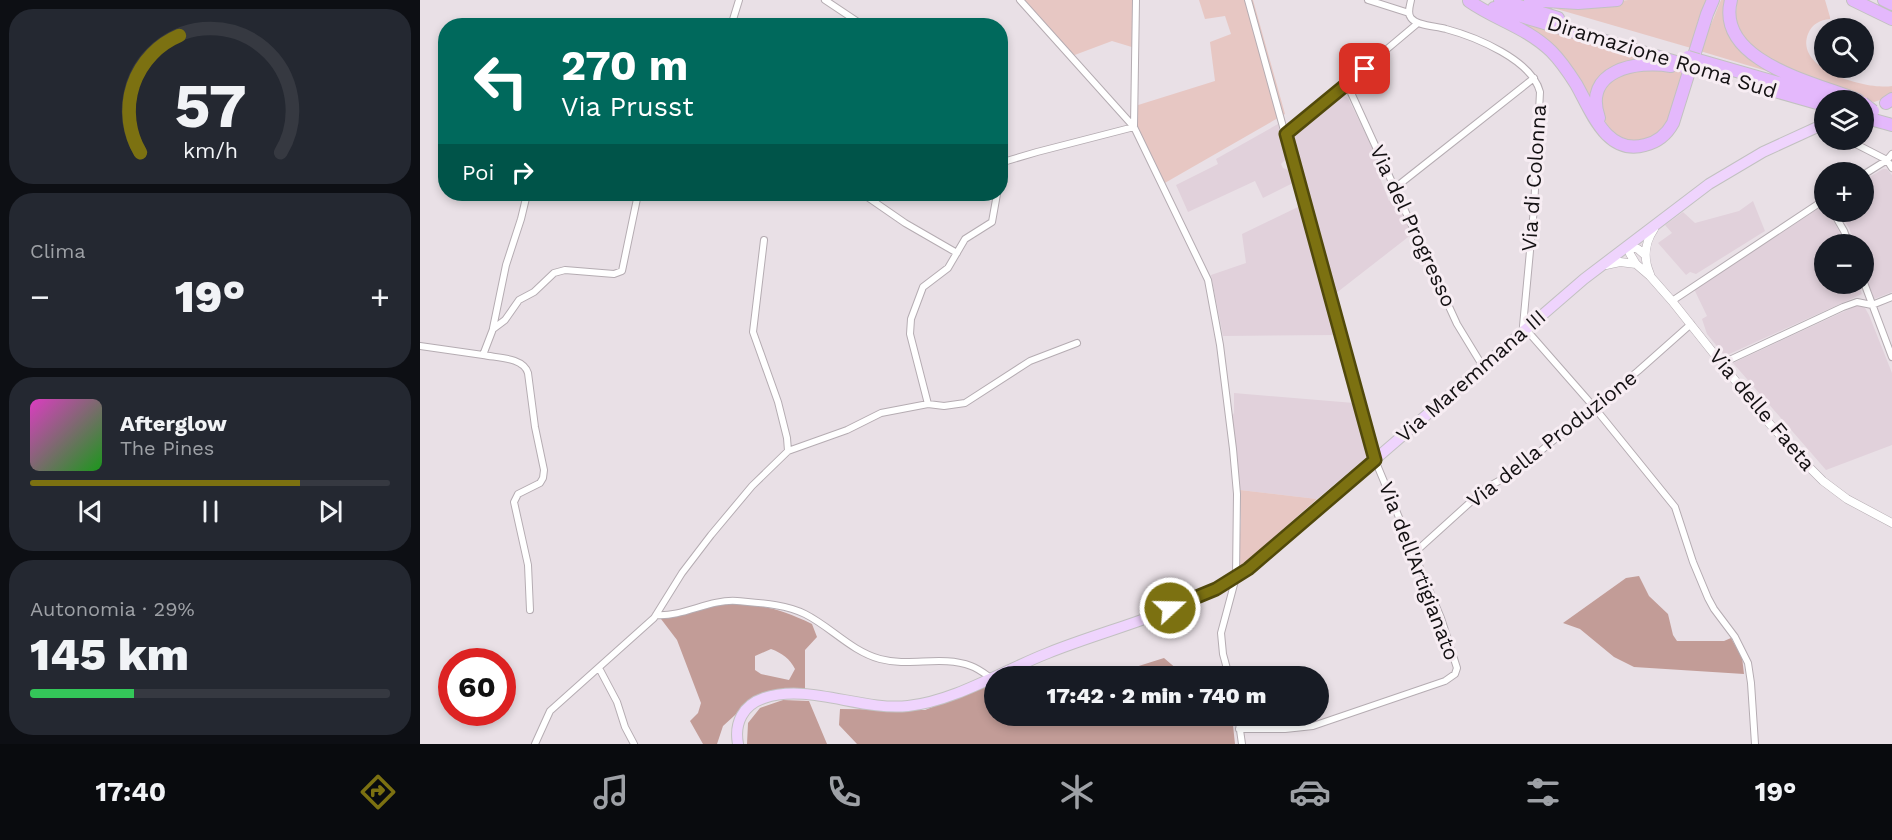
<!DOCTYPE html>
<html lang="it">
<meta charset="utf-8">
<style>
body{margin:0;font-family:"Work Sans",sans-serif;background:#242831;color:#f1f3f6;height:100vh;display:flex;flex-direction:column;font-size:22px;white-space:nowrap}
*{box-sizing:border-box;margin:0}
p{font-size:20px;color:#9ea1a6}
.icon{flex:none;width:33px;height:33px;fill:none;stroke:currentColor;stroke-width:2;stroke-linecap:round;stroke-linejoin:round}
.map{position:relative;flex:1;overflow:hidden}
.side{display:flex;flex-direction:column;gap:9px;padding:9px;background:#0d0f14;width:420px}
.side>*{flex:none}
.hud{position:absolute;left:18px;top:18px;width:570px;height:183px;border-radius:24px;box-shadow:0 3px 9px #0003;background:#00695c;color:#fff;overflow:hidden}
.tools{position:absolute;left:1394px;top:18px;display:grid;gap:12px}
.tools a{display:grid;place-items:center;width:60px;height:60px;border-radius:50%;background:#171b24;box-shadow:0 3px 9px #0003;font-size:30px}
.speed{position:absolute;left:18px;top:648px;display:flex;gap:12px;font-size:30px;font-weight:700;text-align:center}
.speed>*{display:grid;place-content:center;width:78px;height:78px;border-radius:50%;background:#171b24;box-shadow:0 3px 9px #0003;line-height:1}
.speed .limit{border:9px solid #d22;background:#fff;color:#111}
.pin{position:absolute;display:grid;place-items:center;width:51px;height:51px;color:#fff;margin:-26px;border-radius:12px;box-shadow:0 3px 9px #0006}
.me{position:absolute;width:66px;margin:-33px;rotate:69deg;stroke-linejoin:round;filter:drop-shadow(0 0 4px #0008)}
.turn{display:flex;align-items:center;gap:21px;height:126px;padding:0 24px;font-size:27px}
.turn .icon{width:78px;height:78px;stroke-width:2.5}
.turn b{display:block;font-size:42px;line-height:51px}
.then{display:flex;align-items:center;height:57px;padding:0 24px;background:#0003;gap:12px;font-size:22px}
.big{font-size:45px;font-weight:800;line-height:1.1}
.side .tile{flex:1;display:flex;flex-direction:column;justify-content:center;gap:9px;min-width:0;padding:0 21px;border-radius:24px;background:#242831}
.side .dial{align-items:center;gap:0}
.dial svg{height:156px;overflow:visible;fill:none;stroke:#363941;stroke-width:7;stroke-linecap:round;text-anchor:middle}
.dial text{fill:#f1f3f6;stroke:none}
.song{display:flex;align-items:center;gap:18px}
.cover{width:72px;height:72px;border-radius:9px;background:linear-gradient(135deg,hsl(310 70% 55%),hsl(120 70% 35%))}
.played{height:6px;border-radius:3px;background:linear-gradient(90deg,#7c7111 75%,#363941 75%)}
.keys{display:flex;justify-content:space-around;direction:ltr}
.heat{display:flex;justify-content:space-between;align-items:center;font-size:33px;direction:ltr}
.charge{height:9px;border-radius:4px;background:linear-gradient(90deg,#34c759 29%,#363941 0)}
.trip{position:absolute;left:564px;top:666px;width:345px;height:60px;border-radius:30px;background:#171b24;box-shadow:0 3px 9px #0003;font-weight:800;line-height:60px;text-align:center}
.menu{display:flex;height:96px;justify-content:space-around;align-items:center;background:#090b0e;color:#9ea1a6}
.menu .icon{width:42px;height:42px}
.menu .on{color:#7c7111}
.menu b{font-size:27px;color:#f1f3f6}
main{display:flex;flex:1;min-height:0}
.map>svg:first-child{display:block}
.built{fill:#e1d1db}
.green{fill:#e7c7c3}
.forest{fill:#c29c97;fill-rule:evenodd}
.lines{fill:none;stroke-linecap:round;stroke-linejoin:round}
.minor-casing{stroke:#b5acb2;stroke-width:8}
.tertiary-casing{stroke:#b5acb2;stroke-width:9}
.primary-casing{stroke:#c2c1c1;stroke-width:12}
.motorway-casing{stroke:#c2c1c1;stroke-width:14}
.minor{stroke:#fff;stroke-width:6}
.tertiary{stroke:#fff;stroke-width:8}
.primary{stroke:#efd4fd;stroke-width:10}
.motorway{stroke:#e4b8fc;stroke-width:12}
.motorway-bridge-casing{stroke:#c2c1c1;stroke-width:14;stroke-linecap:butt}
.motorway-bridge{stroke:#e4b8fc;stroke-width:12}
.route-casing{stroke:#51490b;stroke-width:15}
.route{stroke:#7c7111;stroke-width:10}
.labels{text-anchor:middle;stroke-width:6;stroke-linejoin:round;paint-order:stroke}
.street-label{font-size:21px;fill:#131012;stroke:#f7edf3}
</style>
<main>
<section class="side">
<div class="tile dial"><svg viewBox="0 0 100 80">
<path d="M14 69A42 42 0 1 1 86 69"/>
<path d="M14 69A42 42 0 0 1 34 9" stroke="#7c7111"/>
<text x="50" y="56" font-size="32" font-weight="700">57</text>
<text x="50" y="72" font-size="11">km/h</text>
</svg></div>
<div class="tile"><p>Clima</p>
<div class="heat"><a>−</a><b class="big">19°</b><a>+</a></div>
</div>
<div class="tile">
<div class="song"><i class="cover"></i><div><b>Afterglow</b><p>The Pines</p></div></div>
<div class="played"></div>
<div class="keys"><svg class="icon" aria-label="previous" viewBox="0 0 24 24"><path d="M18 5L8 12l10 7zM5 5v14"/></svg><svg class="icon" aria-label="pause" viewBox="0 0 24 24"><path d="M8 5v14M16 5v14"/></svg><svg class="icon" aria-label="next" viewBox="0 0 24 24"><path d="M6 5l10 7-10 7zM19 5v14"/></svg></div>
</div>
<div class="tile"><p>Autonomia · 29%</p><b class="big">145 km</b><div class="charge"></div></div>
</section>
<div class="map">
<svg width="1472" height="744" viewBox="0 0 1472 744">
<rect width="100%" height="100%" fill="#e9e0e6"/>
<path class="built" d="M 922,95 L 928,98 L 963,169 L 958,173 L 969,201 L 974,198 L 992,234 L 915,294 L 872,136 L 874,132 Z
M 858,124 L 867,158 L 861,164 L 863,168 L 869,170 L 873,183 L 843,198 L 835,181 L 768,212 L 756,185 L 798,164 L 796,159 Z
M 1463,169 L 1467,169 L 1472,175 L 1472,292 L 1454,299 L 1443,268 L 1443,244 L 1435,244 L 1429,228 L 1419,212 L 1443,212 L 1443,181 Z
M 1333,201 L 1345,231 L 1276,274 L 1270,272 L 1266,275 L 1238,243 L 1252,233 L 1245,225 L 1263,212 L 1275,223 L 1319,211 Z
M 1404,205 L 1404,212 L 1408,212 L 1419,231 L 1424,244 L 1404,244 L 1404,284 L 1438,284 L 1442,294 L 1305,356 L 1287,334 L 1282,319 L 1287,316 L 1274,289 Z
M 880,206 L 916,335 L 803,336 L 791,275 L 826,263 L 822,234 Z
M 1438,305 L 1445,308 L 1449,315 L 1472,373 L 1472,445 L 1406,470 L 1313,363 Z
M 814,393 L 934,403 L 948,456 L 897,499 L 820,490 L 812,416 L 814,413 Z"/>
<path class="green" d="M 600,0 L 716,0 L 715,48 L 692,41 L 652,56 Z
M 779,0 L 833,0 L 865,114 L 743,184 L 714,127 L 715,106 L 795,81 L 790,42 L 811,34 L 805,16 L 785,19 Z
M 1208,0 L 1287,0 L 1278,20 L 1271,48 L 1123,5 L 1187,3 Z
M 1301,0 L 1305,0 L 1304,17 L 1312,39 L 1377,80 L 1280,51 Z
M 1317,0 L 1405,0 L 1410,17 L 1410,19 C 1400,20 1392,24 1388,34 C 1374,70 1447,90 1472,86 L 1472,96 L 1454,102 L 1427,93 L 1354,62 L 1330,46 L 1315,25 Z
M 1105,23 L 1227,59 L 1213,60 L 1170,100 L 1128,42 L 1105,25 Z
M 1250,67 L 1264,72 C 1259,89 1256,114 1244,128 C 1221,155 1182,138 1181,105 C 1181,102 1180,98 1181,95 C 1183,88 1193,79 1197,73 Z
M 820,490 L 897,499 L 821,566 L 818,562 L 821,521 Z"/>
<path class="forest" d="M 1219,576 L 1229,596 L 1248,614 L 1253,635 L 1257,641 L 1304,641 L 1311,638 L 1322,657 L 1324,674 L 1214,667 L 1194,657 L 1160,629 L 1143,623 L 1206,578 Z
M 299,603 C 338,604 357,607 392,624 L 397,637 L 385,650 L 385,690 L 353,691 L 337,695 L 303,726 L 297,744 L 283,744 L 270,721 L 278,713 L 281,703 L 257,640 L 241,619 ZM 351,649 C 362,653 370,659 375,669 L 369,680 L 341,674 L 335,670 L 335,656 Z
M 744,658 L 765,676 L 687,676 Z
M 574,682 L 574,716 L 812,716 L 815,744 L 437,744 L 419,725 L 420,709 L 505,710 Z
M 363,700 L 389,701 L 407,744 L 327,744 L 328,723 L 340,708 Z"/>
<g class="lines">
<g class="minor-casing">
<path id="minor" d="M 405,0 L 444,26
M 600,0 L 714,127 L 788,280 L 800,345 L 813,449 L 817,494 L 816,577 L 801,633 L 803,654 L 809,676
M 948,0 L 989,13
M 991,0 C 990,6 987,13 991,18 C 997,26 1016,26 1026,29 C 1056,37 1112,60 1120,92 L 1114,208 L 1103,326 L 1174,407 L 1255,507 L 1273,562 L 1288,598 L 1294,609 L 1315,637 L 1328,663 L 1331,683 L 1335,744
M 311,26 L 319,0
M 927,84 L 1037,324 L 1062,365
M 714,126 L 716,0
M 866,134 L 998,23
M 1428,140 L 1467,160 L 1472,168
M 580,163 L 617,152 L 714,127
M 1443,175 L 1467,160 L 1472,154
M 976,187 L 1114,78
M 443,194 L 485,223 L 537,253
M 1413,212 L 1424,231 L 1429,244
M 344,240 L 333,332 L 358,402 L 367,438 L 368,451
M 1443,280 L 1472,357
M 1252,301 L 1404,200
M 1452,305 L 1472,297
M 73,328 L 86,265 L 101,219 L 107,194
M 0,346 L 63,355
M 1303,363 L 1423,307 L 1437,302 L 1452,305
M 508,404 L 490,334 L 491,319 L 503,287 L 528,268 L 545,239 L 572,222 L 577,194
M 993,554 L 1066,488 L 1095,472 L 1218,371 L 1271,324
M 110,610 L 108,565 L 94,502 L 98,494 L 120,483 L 123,478 L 124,470 L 115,427 L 108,373 C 103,357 77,358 63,355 L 73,329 L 85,320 L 99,300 L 114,292 L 134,273 L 145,270 L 194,274 L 202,271 L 218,194
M 236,615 C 264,617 289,599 317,601 C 339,603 365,604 385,614 C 411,627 431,651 460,659 C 490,667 522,655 551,666 C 559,669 565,674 571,678
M 179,668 L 197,702 L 205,727 L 214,744
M 818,716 L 822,744
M 819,729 L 865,729 L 893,726 L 1025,681 L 1035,674 L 1037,668 L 1021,618 L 955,460 L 828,0
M 115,744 L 130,711 L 234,618 L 262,573 L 291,535 L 332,486 L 368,451 L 427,430 L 461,413 L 508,404 L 524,406 L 545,403 L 610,361 L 657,343"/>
</g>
<g class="tertiary-casing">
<path id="tertiary" d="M 1225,255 L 1218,249 L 1209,246 L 1210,254 L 1216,264 L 1230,276 L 1252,301 L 1349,423 L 1382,460 L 1403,481 L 1427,499 L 1472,523
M 1186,265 L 1200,262 L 1216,264
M 1230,274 C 1223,258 1224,244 1234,229"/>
</g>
<g class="primary-casing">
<path id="primary" d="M 318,744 C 314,723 323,705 344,698 C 388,683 441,711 488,706 C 535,701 584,670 628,653 C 695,626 779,609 835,563 L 1164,279 L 1289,184 L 1343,152 L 1404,124"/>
</g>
<g class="motorway-casing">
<path id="motorway" d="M 1080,0 L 1138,18
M 1110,0 L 1158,3 L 1197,0
M 1311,0 C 1295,62 1397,83 1438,100
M 1433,0 L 1472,19
M 1464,0 L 1472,4
M 1049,1 C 1076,20 1106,27 1131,51 C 1141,61 1149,73 1156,84 C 1171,110 1186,156 1225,145 C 1238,142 1247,134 1253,123 L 1287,14 L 1293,0
M 1074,8 L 1266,65
M 1278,60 L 1418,100
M 1327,83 L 1404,105
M 1466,103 L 1472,99
M 1443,117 L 1472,125
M 1179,118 C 1162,70 1217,60 1251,66"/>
</g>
<use href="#minor" class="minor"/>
<use href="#tertiary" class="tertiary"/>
<use href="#primary" class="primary"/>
<use href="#motorway" class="motorway"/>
<g class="motorway-bridge-casing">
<path id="motorway-bridge" d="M 1268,57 L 1278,60
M 1265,68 L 1276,68
M 1443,103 L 1453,111"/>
</g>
<use href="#motorway-bridge" class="motorway-bridge"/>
</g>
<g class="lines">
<g class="route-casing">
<path id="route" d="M 750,608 L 796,589 L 828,569 L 955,460 L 866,134 L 945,69"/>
</g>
<use href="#route" class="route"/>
</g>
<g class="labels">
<g class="street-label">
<text transform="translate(1242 57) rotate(17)" y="7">Diramazione Roma Sud</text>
<text transform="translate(1114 178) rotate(-86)" y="7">Via di Colonna</text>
<text transform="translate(993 226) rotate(65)" y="7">Via del Progresso</text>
<text transform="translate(1051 376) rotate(-41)" y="7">Via Maremmana III</text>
<text transform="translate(1342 410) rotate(50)" y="7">Via delle Faeta</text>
<text transform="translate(1132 439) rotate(-38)" y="7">Via della Produzione</text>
<text transform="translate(999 571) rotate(69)" y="7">Via dell'Artigianato</text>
</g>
</g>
</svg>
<div class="tools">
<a><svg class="icon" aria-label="search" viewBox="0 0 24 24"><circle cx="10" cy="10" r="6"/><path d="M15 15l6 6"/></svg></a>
<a><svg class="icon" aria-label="layers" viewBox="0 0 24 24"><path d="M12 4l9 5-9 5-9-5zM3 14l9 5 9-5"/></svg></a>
<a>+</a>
<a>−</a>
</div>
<div class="speed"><div class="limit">60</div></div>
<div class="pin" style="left:945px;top:69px;background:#d93025"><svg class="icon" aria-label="arrive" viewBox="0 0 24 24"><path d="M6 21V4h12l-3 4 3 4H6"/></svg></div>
<svg class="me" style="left:750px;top:608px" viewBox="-20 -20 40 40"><circle r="17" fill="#7c7111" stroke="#fff" stroke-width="3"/><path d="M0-11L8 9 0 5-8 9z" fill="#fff"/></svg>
<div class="trip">17:42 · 2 min · 740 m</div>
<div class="hud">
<div class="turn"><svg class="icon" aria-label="left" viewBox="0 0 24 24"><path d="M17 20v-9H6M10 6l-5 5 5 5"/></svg><div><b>270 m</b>Via Prusst</div></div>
<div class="then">Poi<svg class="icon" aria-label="right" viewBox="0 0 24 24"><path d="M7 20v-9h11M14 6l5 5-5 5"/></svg></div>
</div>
</div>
</main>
<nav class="menu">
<b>17:40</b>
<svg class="icon on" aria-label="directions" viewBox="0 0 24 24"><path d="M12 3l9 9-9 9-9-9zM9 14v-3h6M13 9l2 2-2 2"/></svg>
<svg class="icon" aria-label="music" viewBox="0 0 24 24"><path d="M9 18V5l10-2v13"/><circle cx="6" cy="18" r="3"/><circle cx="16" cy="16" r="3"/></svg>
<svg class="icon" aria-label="phone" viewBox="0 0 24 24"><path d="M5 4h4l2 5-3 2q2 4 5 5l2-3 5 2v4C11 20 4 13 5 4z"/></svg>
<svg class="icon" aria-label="climate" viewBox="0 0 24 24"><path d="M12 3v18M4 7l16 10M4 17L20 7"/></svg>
<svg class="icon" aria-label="car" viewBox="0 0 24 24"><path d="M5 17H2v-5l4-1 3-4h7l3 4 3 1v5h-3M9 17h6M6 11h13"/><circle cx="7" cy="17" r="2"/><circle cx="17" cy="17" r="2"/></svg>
<svg class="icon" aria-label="filters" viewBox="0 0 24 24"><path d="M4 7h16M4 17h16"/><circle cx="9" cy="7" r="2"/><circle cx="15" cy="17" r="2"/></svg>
<b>19°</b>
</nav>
